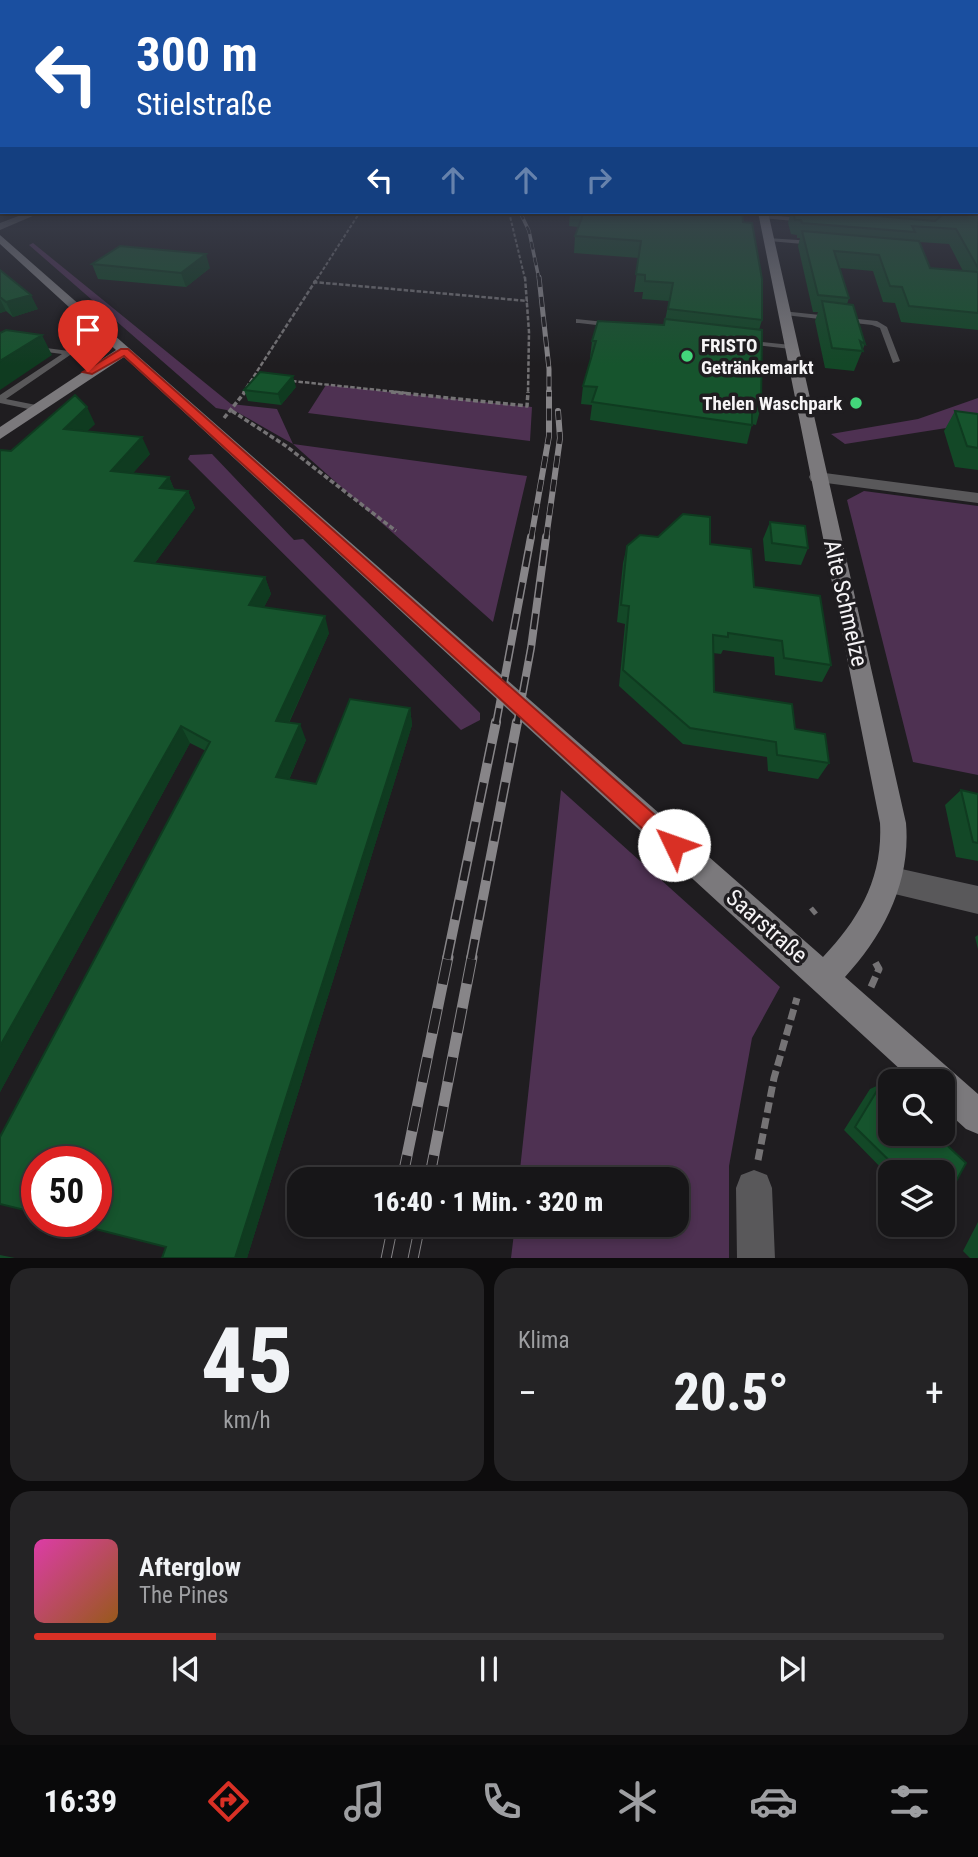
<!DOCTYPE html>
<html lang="de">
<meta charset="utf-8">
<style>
body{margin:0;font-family:"Roboto Condensed",sans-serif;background:#242325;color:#f1f3f6;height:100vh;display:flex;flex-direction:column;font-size:26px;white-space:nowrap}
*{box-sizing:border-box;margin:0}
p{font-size:23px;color:#9e9fa2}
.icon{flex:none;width:38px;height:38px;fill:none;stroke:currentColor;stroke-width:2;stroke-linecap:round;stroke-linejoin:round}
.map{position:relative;height:1258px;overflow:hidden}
.details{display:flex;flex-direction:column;gap:10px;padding:10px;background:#0d0c0d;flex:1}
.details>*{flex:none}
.hud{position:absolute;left:0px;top:0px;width:978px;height:214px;box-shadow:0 4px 10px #0003,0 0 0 2px #363537;background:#1a4fa0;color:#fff;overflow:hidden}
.fabs{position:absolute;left:878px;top:1069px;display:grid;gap:14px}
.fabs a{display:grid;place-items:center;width:77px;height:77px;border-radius:14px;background:#171618;box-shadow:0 4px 10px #0003,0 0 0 2px #363537;font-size:35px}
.speed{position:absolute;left:21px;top:1146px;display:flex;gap:14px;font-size:35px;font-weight:700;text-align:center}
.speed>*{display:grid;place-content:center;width:91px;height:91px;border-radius:50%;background:#171618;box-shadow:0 4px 10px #0003,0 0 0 2px #363537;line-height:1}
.speed .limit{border:10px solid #d22;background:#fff;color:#111}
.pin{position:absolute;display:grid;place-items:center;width:60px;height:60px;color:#fff;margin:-72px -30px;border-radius:50% 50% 50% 0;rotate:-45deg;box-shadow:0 0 7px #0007}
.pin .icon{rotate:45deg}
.me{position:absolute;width:77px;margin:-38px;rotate:312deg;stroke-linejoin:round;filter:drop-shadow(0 0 5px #0008)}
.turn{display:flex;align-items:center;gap:24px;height:147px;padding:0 21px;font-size:32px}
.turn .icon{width:91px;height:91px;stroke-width:2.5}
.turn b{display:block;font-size:49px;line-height:60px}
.lanes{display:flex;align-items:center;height:66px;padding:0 21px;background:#0003;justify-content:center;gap:35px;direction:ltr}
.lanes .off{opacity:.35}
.big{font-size:52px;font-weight:800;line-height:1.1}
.details .card{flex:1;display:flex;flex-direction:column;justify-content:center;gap:10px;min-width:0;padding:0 24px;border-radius:21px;background:#242325}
.details .dial{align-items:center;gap:0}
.dial b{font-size:91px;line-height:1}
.song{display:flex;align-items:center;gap:21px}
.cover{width:84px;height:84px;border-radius:10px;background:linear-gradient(135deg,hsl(320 70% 55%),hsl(30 70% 35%))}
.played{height:7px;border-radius:4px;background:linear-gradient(90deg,#d93025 20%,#363537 20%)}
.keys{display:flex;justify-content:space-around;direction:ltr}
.heat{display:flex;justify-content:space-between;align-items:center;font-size:38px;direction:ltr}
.details .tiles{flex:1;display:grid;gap:10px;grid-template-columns:1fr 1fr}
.card:last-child{grid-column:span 2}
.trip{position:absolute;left:287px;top:1167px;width:402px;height:70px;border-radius:21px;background:#171618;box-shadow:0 4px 10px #0003,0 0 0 2px #363537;font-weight:800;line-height:70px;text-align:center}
.tab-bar{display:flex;height:112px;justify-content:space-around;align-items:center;background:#09090a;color:#9e9fa2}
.tab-bar .icon{width:49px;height:49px}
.tab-bar .selected{color:#d93025}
.tab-bar b{font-size:32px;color:#f1f3f6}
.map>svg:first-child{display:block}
.green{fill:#4e3152}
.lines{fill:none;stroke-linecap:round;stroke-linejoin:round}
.path-far4{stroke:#757375;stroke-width:2;stroke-dasharray:3.5 2;stroke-linecap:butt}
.path-far3{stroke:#757375;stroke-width:2.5;stroke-dasharray:4.5 2;stroke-linecap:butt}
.path-far2{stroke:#757375;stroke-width:3.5;stroke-dasharray:5 2.5;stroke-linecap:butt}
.path-far1{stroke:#757375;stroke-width:5;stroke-dasharray:9 4.5;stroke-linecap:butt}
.path{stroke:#757375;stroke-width:7;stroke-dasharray:11 5;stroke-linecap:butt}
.lane{fill:#59585a;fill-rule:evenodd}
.street{fill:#59585a;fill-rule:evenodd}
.secondary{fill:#7b797c;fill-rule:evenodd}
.rail-far5-casing{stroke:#878588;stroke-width:3.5}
.rail-far4-casing{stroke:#878588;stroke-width:5}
.rail-far3-casing{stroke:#878588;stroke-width:6}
.rail-far2-casing{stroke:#878588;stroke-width:8}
.rail-far1-casing{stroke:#878588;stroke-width:10}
.rail-casing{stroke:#878588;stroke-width:11}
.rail-far5{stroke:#1f1d20;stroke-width:2.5;stroke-dasharray:8;stroke-linecap:butt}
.rail-far4{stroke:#1f1d20;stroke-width:3.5;stroke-dasharray:10;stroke-linecap:butt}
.rail-far3{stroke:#1f1d20;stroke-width:4.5;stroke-dasharray:12;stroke-linecap:butt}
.rail-far2{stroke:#1f1d20;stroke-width:5;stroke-dasharray:16;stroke-linecap:butt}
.rail-far1{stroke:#1f1d20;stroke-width:7;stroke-dasharray:20;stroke-linecap:butt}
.rail{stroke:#1f1d20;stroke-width:9;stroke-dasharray:25;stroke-linecap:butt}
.wall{fill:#134827;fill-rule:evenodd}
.shaded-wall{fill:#0f3b20}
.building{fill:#16542d;stroke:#0f3b20;stroke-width:2}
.route{fill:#d93025;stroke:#8d1f18;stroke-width:2}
.poi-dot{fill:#43d77b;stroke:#1f1d20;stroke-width:2.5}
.labels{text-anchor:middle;stroke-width:7;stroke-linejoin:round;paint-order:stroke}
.far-poi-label{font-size:19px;font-weight:bold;fill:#f6f4f6;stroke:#1f1d20;text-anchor:start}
.street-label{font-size:23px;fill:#f6f4f6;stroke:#1f1d20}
</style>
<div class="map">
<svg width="978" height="1259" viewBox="0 0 978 1259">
<rect width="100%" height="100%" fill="#1f1d20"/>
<path class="green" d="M 33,243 L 231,404 L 277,409 L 293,444 L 527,476 L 493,622 L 293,444 L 237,412 L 216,408 L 29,245 Z
M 326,385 L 532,407 L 530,441 L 308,413 Z
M 978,398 L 978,423 L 845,444 L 831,434 L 918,419 Z
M 212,454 L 294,540 L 303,539 L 480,713 L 480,720 L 461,730 L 188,459 L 190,455 Z
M 864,491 L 978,506 L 978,775 L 913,762 L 847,500 Z
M 561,790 L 780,987 L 752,1038 L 729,1166 L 729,1258 L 511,1258 L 515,1225 L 677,1225 L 677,1180 L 519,1179 Z"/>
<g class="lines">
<path class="path-far4" d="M 509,212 L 525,279
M 317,279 L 360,212"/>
<path class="path-far3" d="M 525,277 L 529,332 L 528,393
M 313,282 L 528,301
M 292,381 L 407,393
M 243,393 L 318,277"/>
<path class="path-far2" d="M 391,392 L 527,406 L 528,392
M 232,411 L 286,446 L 396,531
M 224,418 L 245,392"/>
<path class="path-far1" d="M 811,908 L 816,914"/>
<path class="path" d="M 871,987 L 879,969 L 874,960
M 758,1160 L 774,1078 L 797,998"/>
<path class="lane" d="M 764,215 L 806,218 L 809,220 L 806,222 L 762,218 Z
M 767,238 L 814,241 L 817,243 L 814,245 L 769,241 Z
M 782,311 L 877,321 L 887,327 L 900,361 L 893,363 L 880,328 L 872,325 L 785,315 L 782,315 Z
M 576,319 L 614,323 L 618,325 L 614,327 L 579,323 L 576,323 Z
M 743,340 L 791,345 L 795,347 L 791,349 L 746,344 L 742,342 Z
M 31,346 L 69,351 L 73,353 L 6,399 L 41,406 L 41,410 L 38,411 L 0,403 L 0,395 L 62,354 L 31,350 Z"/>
<path class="street" d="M 29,212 L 42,212 L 0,230 L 0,223 Z
M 817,472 L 978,493 L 978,503 L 811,481 L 809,477 L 811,473 Z
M 888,866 L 978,886 L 978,914 L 878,890 L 874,880 L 878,870 Z
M 754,1170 L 767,1175 L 772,1188 L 775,1259 L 737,1259 L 736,1188 L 741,1175 Z"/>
<path class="secondary" d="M 758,212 L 768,212 L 906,823 C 911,882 884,935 845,977 L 978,1094 L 978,1134 L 966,1129 L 943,1108 L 943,1082 L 914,1082 L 124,357 L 0,439 L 0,427 L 116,350 L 0,244 L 0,235 L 823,957 C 859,919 883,878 880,823 Z"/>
<g class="rail-far5-casing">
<path id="rail-far5" d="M 520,212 L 529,231 L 539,279"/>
</g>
<g class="rail-far4-casing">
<path id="rail-far4" d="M 539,277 L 549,369 L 549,393"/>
</g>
<g class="rail-far3-casing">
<path id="rail-far3" d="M 531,539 L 549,436 L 549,392
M 546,539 L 560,438 L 558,411"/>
</g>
<g class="rail-far2-casing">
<path id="rail-far2" d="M 496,724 L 531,537
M 517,724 L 531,648 L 546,537"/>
</g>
<g class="rail-far1-casing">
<path id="rail-far1" d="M 447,959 L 496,722
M 471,959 L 517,722"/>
</g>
<g class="rail-casing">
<path id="rail" d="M 402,1180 L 448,957
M 429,1180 L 472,957
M 386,1259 L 393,1225
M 413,1259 L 420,1225"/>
</g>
<use href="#rail-far5" class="rail-far5"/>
<use href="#rail-far4" class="rail-far4"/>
<use href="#rail-far3" class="rail-far3"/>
<use href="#rail-far2" class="rail-far2"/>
<use href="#rail-far1" class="rail-far1"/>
<use href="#rail" class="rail"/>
</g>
<path class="wall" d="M 0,189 L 2,189 L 2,203 L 0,203 Z
M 978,189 L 978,330 L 901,322 L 895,303 L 883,302 L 873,271 L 840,268 L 849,298 L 847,304 L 865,344 L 854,371 L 825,368 L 815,321 L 818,312 L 813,312 L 798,246 L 800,238 L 797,238 L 797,235 L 791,234 L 788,223 L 790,215 L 786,214 L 785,212 L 976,212 ZM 919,242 L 949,244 L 963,271 L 930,268 Z
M 570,212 L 742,212 L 762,320 L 759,330 L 761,407 L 756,425 L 752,424 L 747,444 L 590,420 L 592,405 L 581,404 L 583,386 L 591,359 L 590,358 L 592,341 L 664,325 L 669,301 L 642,299 L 643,292 L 634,292 L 639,258 L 574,253 L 575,236 L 578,227 L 569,226 Z
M 92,264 L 210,268 L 186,287 L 98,279 Z
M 0,270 L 38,309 L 13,317 L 6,311 L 0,313 Z
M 296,387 L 281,405 L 248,401 L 244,390 Z
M 955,411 L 978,414 L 978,470 L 955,467 L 944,431 Z
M 95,424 L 87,431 L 150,454 L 133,473 L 169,477 L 174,489 L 188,491 L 195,508 L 155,563 L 265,577 L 271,594 L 264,607 L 329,633 L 289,723 L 306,740 L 289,780 L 316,784 L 410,708 L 412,725 L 247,1258 L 162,1258 L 166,1247 L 206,751 L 190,743 L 0,1092 L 0,451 L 11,451 Z
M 770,522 L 808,548 L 801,565 L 765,561 L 763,539 Z
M 710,544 L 831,665 L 822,682 L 775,675 L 774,657 L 723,650 L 721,654 L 713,653 L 714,692 L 795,729 L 829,763 L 818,779 L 768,771 L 767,757 L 683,744 L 619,686 L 625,624 L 617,622 L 623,563 L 627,546 Z
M 961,790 L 978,794 L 978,861 L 956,857 L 945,805 Z
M 978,935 L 978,949 L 975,937 Z
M 881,1084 L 943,1172 L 891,1172 L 891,1178 L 844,1130 L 870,1089 Z
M 978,1222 L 978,1258 L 970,1258 L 963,1251 Z
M 0,1255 L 15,1258 L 0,1258 Z"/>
<path class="shaded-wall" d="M 206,254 L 210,268 L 186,287 L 181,273 Z
M 31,295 L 38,309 L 13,317 L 6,302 Z
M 0,299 L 6,311 L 0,313 Z
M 42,335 L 52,355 L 0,390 L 0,361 Z
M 293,376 L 296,387 L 281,405 L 278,394 Z
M 87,407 L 95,424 L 73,445 L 64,429 Z
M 142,437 L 150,454 L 120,488 L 111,471 Z
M 169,477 L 176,494 L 160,488 Z
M 188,491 L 195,508 L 144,578 L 135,561 Z
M 265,577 L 271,594 L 256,622 L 249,605 Z
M 325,616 L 329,633 L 282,737 L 276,721 Z
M 410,708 L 412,725 L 247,1258 L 235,1258 Z
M 300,724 L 306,740 L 283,793 L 276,777 Z
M 181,726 L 190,743 L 0,1092 L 0,1046 Z"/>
<path class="building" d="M 976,189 L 978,189 L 978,268 L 956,229 L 912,226 L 915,232 L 802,223 L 801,220 L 795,220 L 793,212 L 828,212 L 935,221 L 941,216 L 935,212 L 933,212 L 976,212 Z
M 584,212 L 742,212 L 743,222 L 752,223 L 762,279 L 762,320 L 668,309 L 673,283 L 645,281 L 645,275 L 636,274 L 641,241 L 575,236 Z
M 802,231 L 919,241 L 930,268 L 978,272 L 978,313 L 909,306 L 902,287 L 890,286 L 879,255 L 834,251 L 849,298 L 818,295 Z
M 120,246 L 206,254 L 181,273 L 92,264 Z
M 0,270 L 31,295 L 6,302 L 0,297 Z
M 822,301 L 853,305 L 865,344 L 860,341 L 863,351 L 832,348 Z
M 665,319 L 762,330 L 761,407 L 752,405 L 752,425 L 592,402 L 597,387 L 583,386 L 596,341 L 592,341 L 598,321 L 664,325 Z
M 6,330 L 42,335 L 0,361 L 0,333 Z
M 260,372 L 293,376 L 278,394 L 244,390 Z
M 75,395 L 87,407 L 64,429 L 142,437 L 111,471 L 169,477 L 160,488 L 188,491 L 135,561 L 265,577 L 249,605 L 325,616 L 276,721 L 300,724 L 276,777 L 316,784 L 350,699 L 410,708 L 235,1258 L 162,1258 L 166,1247 L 68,1222 L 96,1222 L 96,1162 L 37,1162 L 37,1213 L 0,1204 L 0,1137 L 210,742 L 181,726 L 0,1046 L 0,451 L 1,450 L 11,451 Z
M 955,411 L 978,414 L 978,448 L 967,446 Z
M 683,514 L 710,517 L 710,544 L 751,549 L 754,587 L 820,596 L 831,665 L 784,658 L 782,641 L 728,633 L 728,637 L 713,635 L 714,692 L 792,704 L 795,729 L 825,734 L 829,763 L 777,755 L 776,742 L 690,728 L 623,670 L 629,606 L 621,605 L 627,546 L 640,535 L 658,537 Z
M 770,522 L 805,526 L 808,548 L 772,543 Z
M 961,790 L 978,794 L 978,843 L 973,842 Z
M 881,1084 L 891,1093 L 891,1134 L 935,1134 L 966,1163 L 943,1205 L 943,1172 L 901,1172 L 855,1127 Z"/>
<linearGradient id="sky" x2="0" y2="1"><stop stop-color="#111012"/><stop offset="0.52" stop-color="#3c404e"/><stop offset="1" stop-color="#3c404e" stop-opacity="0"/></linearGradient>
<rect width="978" height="365" fill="url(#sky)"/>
<path class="route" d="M 121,349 L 128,349 L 681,838 L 684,845 L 681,851 L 674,854 L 667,851 L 124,356 L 92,374 L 83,372 Z"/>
<g class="poi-dot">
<circle cx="687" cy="356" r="7"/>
<circle cx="856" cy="403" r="7"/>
</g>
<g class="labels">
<g class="far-poi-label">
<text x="701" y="352">FRISTO<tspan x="701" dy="22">Getränkemarkt</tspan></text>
<text x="842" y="410" text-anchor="end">Thelen Waschpark</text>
</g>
<g class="street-label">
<text transform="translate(846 603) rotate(77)" y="8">Alte Schmelze</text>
<text transform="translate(767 926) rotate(41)" y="8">Saarstraße</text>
</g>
</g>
</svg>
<div class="fabs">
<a><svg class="icon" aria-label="search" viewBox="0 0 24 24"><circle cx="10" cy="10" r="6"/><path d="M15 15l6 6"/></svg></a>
<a><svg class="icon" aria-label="layers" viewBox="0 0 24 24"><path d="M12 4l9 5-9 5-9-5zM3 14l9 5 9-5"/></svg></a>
</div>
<div class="speed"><div class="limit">50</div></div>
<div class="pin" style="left:88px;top:372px;background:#d93025"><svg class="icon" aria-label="arrive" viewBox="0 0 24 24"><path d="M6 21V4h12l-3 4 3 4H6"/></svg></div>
<svg class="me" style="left:674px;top:845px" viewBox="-20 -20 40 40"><circle r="19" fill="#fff"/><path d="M0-13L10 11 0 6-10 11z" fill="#d93025"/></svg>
<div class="trip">16:40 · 1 Min. · 320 m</div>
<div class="hud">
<div class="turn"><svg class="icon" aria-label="left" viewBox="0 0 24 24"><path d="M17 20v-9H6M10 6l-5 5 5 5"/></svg><div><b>300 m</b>Stielstraße</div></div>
<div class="lanes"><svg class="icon" aria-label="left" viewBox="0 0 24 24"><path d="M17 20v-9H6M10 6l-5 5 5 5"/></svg><svg class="icon off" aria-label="ahead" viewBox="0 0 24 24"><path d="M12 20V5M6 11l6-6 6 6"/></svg><svg class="icon off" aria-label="ahead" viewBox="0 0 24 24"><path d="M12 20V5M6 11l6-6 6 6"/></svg><svg class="icon off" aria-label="right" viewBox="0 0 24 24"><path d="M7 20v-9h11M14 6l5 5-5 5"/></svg></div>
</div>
</div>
<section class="details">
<div class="tiles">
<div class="card dial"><b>45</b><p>km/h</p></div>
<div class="card"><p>Klima</p>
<div class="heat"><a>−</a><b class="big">20.5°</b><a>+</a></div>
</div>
<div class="card">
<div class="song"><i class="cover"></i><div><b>Afterglow</b><p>The Pines</p></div></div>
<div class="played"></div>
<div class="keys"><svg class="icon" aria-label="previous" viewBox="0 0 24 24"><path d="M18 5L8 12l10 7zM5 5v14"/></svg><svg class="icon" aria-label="pause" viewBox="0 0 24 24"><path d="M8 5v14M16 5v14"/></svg><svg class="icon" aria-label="next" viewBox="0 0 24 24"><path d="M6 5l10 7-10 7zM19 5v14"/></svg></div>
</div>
</div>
</section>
<nav class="tab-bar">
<b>16:39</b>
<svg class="icon selected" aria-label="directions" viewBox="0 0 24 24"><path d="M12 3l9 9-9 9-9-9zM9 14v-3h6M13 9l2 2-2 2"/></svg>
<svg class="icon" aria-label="music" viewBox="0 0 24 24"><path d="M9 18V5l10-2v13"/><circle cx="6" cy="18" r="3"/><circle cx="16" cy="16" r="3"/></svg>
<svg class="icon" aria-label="phone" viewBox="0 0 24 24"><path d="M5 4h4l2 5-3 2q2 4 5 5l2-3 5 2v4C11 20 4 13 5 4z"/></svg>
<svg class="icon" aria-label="climate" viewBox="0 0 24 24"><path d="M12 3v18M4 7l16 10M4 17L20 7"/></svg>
<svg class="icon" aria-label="car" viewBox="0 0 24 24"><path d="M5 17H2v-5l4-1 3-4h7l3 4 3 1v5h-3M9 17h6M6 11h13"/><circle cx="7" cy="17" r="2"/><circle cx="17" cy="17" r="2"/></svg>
<svg class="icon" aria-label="filters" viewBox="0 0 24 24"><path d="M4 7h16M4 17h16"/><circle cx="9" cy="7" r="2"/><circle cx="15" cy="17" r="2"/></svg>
</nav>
